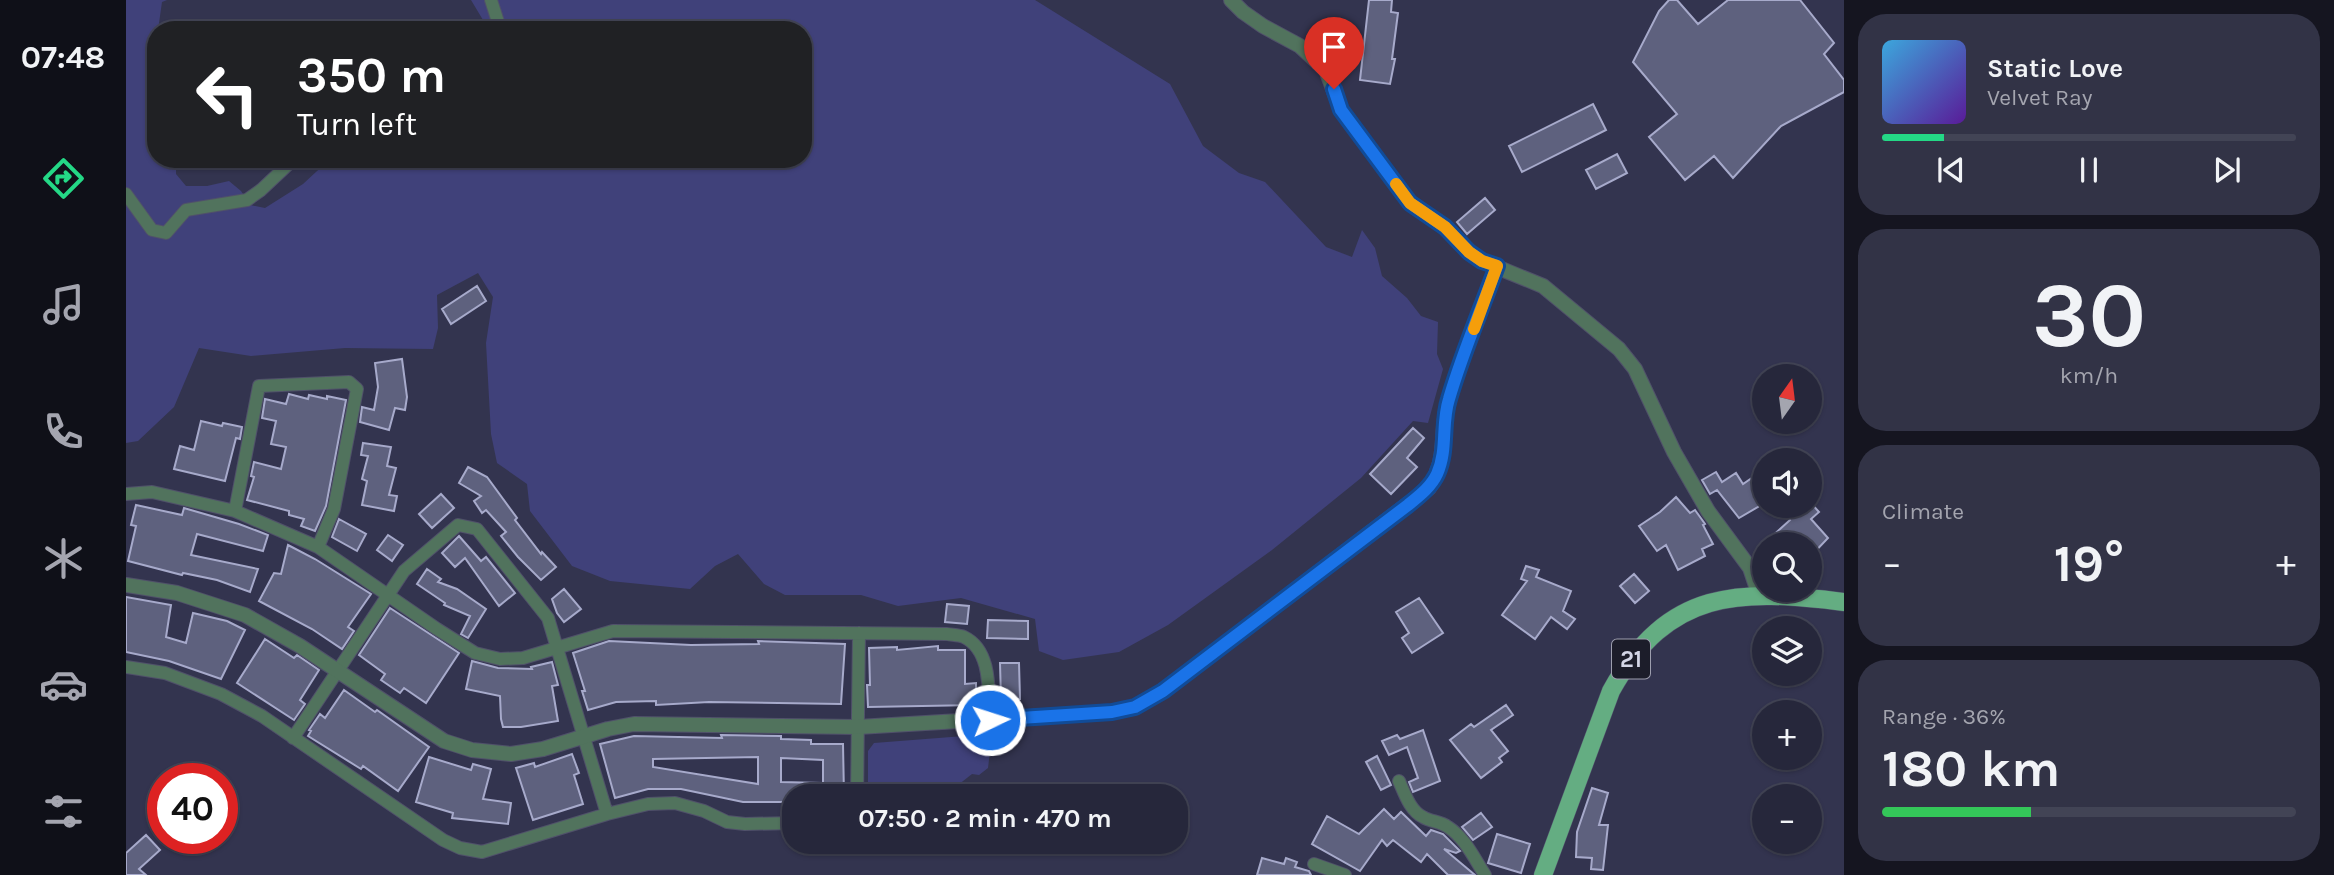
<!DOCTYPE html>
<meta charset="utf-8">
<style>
body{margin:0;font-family:Karla,sans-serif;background:#323346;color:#f1f3f6;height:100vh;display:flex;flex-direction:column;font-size:26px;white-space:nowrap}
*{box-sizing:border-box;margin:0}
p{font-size:23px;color:#a4a5af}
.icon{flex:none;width:38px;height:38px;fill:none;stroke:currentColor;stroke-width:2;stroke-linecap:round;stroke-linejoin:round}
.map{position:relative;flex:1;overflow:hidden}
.sheet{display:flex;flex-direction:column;gap:14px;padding:14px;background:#151520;width:490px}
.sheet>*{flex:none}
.top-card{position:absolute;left:21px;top:21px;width:665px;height:147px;border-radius:28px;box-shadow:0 2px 5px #0004,0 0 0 2px #424455;background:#202124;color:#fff;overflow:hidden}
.needle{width:46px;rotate:14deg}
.tools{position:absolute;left:1626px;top:364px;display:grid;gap:14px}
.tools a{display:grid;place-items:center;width:70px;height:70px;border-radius:50%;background:#26273b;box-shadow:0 2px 5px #0004,0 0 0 2px #424455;font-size:35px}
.speed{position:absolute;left:21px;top:763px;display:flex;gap:14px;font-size:35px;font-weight:700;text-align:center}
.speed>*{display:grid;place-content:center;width:91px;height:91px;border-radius:50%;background:#26273b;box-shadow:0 2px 5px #0004,0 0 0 2px #424455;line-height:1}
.speed .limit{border:10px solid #d22;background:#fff;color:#111}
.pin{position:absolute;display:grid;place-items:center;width:60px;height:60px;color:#fff;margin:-72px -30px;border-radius:50% 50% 50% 0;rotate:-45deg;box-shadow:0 0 7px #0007}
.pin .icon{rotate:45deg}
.me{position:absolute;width:77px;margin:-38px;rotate:86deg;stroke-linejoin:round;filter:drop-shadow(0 0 5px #0008)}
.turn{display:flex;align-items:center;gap:24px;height:147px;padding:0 35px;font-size:32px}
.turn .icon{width:91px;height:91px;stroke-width:2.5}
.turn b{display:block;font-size:49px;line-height:60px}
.big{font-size:52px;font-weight:700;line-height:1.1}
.sheet .tile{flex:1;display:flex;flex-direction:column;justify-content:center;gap:10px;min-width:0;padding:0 24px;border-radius:28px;background:#323346}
.sheet .dial{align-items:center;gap:0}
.dial b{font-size:91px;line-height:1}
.song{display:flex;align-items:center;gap:21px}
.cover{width:84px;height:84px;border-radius:10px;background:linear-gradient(135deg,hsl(200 70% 55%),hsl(270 70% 35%))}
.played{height:7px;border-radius:4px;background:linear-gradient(90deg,#24d886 15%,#424455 15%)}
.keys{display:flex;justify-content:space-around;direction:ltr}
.heat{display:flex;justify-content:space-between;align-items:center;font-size:38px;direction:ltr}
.charge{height:10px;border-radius:5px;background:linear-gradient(90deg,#34c759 36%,#424455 0)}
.trip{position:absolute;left:656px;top:784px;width:406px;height:70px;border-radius:28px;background:#26273b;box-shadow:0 2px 5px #0004,0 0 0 2px #424455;font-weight:700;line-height:70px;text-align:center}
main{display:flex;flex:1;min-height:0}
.dock{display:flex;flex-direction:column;width:126px;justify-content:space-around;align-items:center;background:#0f1018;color:#a4a5af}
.dock .icon{width:49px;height:49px}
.dock .active{color:#24d886}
.dock b{font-size:32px;color:#f1f3f6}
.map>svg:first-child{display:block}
.green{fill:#40417a}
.building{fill:#5e617e;stroke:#a7aacb;stroke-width:2;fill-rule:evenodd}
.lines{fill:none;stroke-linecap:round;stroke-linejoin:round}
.minor-casing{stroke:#50516a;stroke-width:14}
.tertiary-casing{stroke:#50516a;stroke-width:16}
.primary-casing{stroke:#50516a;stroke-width:19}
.minor{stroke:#51735d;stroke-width:12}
.tertiary{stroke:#51735d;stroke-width:14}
.primary{stroke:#64ad82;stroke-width:18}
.route-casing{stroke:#114b97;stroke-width:18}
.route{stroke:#1a73e8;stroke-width:12}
.slow{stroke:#f59e0b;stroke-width:12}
.labels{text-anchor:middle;stroke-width:7;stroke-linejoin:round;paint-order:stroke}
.shield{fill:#1c1d2a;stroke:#9d9eae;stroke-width:2}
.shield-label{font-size:23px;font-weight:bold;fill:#d4d6e7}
</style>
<main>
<nav class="dock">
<b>07:48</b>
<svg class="icon active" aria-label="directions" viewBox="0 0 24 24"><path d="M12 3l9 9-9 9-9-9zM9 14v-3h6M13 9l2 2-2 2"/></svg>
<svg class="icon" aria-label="music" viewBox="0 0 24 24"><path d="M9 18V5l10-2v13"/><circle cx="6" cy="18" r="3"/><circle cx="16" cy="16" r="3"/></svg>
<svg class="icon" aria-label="phone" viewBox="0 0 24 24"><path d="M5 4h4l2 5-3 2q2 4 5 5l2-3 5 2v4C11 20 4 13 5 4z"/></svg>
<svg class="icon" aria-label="climate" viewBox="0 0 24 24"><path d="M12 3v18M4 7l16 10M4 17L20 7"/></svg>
<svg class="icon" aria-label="car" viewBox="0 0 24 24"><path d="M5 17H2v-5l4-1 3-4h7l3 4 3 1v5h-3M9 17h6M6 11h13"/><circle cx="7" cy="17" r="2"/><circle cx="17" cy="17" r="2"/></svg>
<svg class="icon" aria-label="filters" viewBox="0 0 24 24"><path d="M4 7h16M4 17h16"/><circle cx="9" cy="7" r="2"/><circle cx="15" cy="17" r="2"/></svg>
</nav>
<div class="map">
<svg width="1718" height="875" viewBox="0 0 1718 875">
<rect width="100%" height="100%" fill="#33344f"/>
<path class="green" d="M 0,0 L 41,0 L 36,2 L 32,30 L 30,30 L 30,159 L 50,159 L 50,174 L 60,186 L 81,186 L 103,181 L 115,191 L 124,205 L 139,208 L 177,184 L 204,159 L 677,159 L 677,30 L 363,30 L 345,0 L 909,0 L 1044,84 L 1077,146 L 1113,173 L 1139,182 L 1200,247 L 1226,257 L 1236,230 L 1249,248 L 1256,276 L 1281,298 L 1295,316 L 1312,322 L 1311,354 L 1317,369 L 1302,423 L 1287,421 L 1235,478 L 1146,550 L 1042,625 L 993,652 L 937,660 L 913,651 L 909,619 L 835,598 L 772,606 L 735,595 L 659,595 L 638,584 L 612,554 L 589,566 L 564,589 L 484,581 L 446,566 L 404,511 L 401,484 L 371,463 L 365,434 L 360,343 L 367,297 L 352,273 L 311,295 L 312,328 L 307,349 L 219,348 L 125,356 L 73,348 L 48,407 L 12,441 L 0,443 Z
M 851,735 L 863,738 L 865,743 L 862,768 L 853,775 L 846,774 L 818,796 L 742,796 L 742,751 L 748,743 Z"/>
<path class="building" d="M 1243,0 L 1266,0 L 1265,12 L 1272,13 L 1266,59 L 1269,59 L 1264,84 L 1234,80 Z
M 1543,0 L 1551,0 L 1572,24 L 1602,0 L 1674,0 L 1708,43 L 1698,54 L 1718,80 L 1718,92 L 1655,126 L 1607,178 L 1588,156 L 1559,180 L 1523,137 L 1551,114 L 1507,62 L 1533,11 Z
M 1467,104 L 1480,130 L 1396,172 L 1383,146 Z
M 1491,154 L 1501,173 L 1470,189 L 1460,170 Z
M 1359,198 L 1369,210 L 1341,234 L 1331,222 Z
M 351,286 L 360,301 L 325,324 L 316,309 Z
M 276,359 L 281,397 L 279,410 L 269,408 L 263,430 L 234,422 L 236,407 L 248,410 L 252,387 L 249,363 Z
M 163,394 L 182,399 L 183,395 L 201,399 L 201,396 L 220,400 L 200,506 L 189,531 L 175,526 L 178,519 L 163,515 L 163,511 L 121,500 L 128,477 L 125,476 L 128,462 L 155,469 L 160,447 L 145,444 L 150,421 L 136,418 L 139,399 L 160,404 Z
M 75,421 L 96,426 L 97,423 L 116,427 L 114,439 L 110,438 L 99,481 L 48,469 L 54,446 L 68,450 Z
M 1287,428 L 1298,438 L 1281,458 L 1291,467 L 1265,494 L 1244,474 Z
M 237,443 L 265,447 L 261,466 L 270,468 L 263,495 L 271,496 L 268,511 L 236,505 L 241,481 L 236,479 L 242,456 L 235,455 Z
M 342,467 L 361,477 L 391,518 L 389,520 L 415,554 L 416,552 L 430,567 L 415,580 L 392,557 L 375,536 L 380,532 L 360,510 L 356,513 L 348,501 L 355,496 L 333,483 Z
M 1590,472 L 1596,482 L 1610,473 L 1617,484 L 1630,475 L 1637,484 L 1628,490 L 1637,504 L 1613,518 L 1591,490 L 1584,494 L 1576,480 Z
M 315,494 L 328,508 L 306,528 L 293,514 Z
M 1550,497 L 1564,513 L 1569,510 L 1579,524 L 1577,525 L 1587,544 L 1576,549 L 1579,556 L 1552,570 L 1540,545 L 1531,551 L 1513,526 L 1534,512 Z
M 1684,502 L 1693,512 L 1685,519 L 1702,538 L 1684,557 L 1684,544 L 1649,544 L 1644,538 L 1664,520 L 1663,518 L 1667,514 L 1661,506 L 1684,506 Z
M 10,505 L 56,515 L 58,508 L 113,524 L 142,535 L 137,551 L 71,534 L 65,555 L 132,569 L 124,592 L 91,580 L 57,573 L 56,575 L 2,561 L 10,526 L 5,525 Z
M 213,519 L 240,534 L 231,551 L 206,537 Z
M 262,535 L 277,545 L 266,561 L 251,550 Z
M 333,536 L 355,561 L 360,557 L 389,593 L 373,606 L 339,558 L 329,567 L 316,553 Z
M 162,545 L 189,559 L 245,594 L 222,627 L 228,631 L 216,649 L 186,629 L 133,601 L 148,573 L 155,574 Z
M 1400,566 L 1413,570 L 1410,577 L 1445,591 L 1437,611 L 1449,619 L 1441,629 L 1425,617 L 1409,639 L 1376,615 L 1401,581 L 1395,579 Z
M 301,569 L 315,579 L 312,582 L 331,589 L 360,609 L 342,638 L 335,634 L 344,616 L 318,605 L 319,603 L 291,584 Z
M 1508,574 L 1523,591 L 1509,603 L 1494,586 Z
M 438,589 L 455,609 L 438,622 L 431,613 L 426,599 Z
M 0,597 L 45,605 L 40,637 L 60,643 L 67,613 L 101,621 L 119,630 L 95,679 L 43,661 L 0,652 Z
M 1293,598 L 1317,633 L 1286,653 L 1276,638 L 1283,633 L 1270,612 Z
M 821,604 L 843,606 L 841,624 L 819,622 Z
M 264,608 L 333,653 L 300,703 L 278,688 L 274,693 L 255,680 L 259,674 L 233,655 Z
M 862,620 L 902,621 L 902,639 L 861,638 Z
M 139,639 L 168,658 L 171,655 L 193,670 L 174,700 L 179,704 L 168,720 L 111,683 Z
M 483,641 L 565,645 L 633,644 L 632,641 L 719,644 L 715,704 L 583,702 L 530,705 L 530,701 L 490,702 L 462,710 L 456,691 L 459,691 L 447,653 Z
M 812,646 L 812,650 L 839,650 L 839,684 L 850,683 L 850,705 L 742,707 L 741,685 L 744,685 L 743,648 L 771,647 L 771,650 Z
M 346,661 L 372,668 L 406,669 L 405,667 L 426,662 L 432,685 L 426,686 L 432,721 L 395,727 L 377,727 L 375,719 L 374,696 L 340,689 Z
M 874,663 L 893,663 L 894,699 L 875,699 Z
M 218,690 L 249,712 L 251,710 L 303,747 L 272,791 L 237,766 L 235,769 L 182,736 L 185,731 L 183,730 L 194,714 L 199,718 Z
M 1380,705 L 1387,715 L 1365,730 L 1382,751 L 1373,758 L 1376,762 L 1355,778 L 1324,740 L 1345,724 L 1348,727 Z
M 1297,730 L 1314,781 L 1287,792 L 1283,782 L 1292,778 L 1281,747 L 1263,755 L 1256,741 L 1271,735 L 1274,739 Z
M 595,735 L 655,736 L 655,739 L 685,740 L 685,744 L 717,744 L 718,796 L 668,796 L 668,801 L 654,802 L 617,802 L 555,789 L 522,789 L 489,798 L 474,744 L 508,736 L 596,738 ZM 632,757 L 632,784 L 527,767 L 527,759 ZM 655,758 L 697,760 L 697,783 L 655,782 Z
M 446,754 L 453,773 L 448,775 L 457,804 L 407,820 L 390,768 L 408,763 L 409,767 Z
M 1251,756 L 1265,785 L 1255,790 L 1240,762 Z
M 303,757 L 345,770 L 347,764 L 365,769 L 357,799 L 385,803 L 382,824 L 326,818 L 327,813 L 290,802 Z
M 1466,788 L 1482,793 L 1473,825 L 1482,825 L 1477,870 L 1465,869 L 1466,858 L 1450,857 L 1451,832 Z
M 1258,809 L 1268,819 L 1275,812 L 1300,836 L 1305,830 L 1317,834 L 1334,851 L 1330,853 L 1318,849 L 1349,875 L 1322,875 L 1301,854 L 1295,862 L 1267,840 L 1261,846 L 1256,840 L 1234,871 L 1186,844 L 1201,816 L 1233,834 Z
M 1355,813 L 1366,827 L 1347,840 L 1336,827 Z
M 1371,834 L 1404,844 L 1395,873 L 1362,863 Z
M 20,835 L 34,850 L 13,869 L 20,875 L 0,875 L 0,853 Z
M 1136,858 L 1158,864 L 1160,858 L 1171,862 L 1169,867 L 1183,871 L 1185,875 L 1131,875 Z"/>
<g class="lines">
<g class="minor-casing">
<path id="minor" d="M 365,0 L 373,25 L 372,30
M 0,194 L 26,230 L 40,233 L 60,210 L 121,200 L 135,190 L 168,159
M 0,494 L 26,492 L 109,511 L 192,547 L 311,629 L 349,653 L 374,659 L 397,658 L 487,631 L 821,634 C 826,635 833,635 838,637 C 867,651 862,694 864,720
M 109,511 L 133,386 L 223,382 L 231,389 L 208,509 L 192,547
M 0,667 L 39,673 L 95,694 L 136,716 L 317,840 L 334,848 L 356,852 L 481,814 L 522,804 L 549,803 L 578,811 L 601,822 L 619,824 L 668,823
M 167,738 L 278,571 L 332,525 L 351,529 L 422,618 L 481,814
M 1273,781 C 1278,792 1284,811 1297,817 C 1305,822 1314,821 1322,827 C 1339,838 1348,858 1359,875
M 731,796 L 733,633
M 1188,864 L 1219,875"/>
</g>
<g class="tertiary-casing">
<path id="tertiary" d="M 1105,0 L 1117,12 L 1137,26 L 1174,46 L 1200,70 L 1215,110 L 1284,203 L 1319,227 L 1343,252 L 1356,261 L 1417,286 L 1493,349 L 1509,369 L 1548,452 L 1582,511 L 1624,568 L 1633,595
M 0,585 L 51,593 L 119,615 L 174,646 L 318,741 L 346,750 L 385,754 L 417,749 L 482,729 L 508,724 L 732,727 L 986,712 L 1009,707 L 1037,691 L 1303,488 C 1324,455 1312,433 1323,399 C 1336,354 1355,310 1371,266"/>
</g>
<g class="primary-casing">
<path id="primary" d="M 1417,875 L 1485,691 C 1542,588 1613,589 1718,602"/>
</g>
<use href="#minor" class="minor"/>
<use href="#tertiary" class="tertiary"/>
<use href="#primary" class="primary"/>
</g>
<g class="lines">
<g class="route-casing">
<path id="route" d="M 864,720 L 986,712 L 1009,707 L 1037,691 L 1282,505 C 1293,496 1305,487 1311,474 C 1322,450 1315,424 1323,399 C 1336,354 1355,310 1371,266 L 1356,261 L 1343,252 L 1319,227 L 1284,203 L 1215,110 L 1208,89"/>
</g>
<use href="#route" class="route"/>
<path class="slow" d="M 1270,184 L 1284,203 L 1319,227 L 1343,252 L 1356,261 L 1371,266 L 1348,329"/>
</g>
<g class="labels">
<rect class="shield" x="1486" y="639.5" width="38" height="39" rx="5"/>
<g class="shield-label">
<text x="1505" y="667">21</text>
</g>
</g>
</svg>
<div class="tools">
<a><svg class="needle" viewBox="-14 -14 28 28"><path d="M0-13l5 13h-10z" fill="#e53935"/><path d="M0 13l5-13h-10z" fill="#a4a5af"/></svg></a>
<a><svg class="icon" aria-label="sound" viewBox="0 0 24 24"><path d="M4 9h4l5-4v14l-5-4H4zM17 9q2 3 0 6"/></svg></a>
<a><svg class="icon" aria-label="search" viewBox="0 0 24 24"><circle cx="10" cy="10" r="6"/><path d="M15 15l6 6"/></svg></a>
<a><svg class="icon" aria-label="layers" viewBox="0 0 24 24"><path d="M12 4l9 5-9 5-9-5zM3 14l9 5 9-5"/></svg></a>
<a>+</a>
<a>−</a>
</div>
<div class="speed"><div class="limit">40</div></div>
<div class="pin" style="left:1208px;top:89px;background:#d93025"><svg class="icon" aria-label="arrive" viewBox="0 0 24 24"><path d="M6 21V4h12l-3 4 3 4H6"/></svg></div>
<svg class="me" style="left:864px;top:720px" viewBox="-20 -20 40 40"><circle r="17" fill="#1a73e8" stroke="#fff" stroke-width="3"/><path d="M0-11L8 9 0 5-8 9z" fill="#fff"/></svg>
<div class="trip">07:50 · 2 min · 470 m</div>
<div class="top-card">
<div class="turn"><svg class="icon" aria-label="left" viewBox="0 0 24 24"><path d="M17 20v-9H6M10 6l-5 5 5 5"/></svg><div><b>350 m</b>Turn left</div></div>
</div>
</div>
<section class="sheet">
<div class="tile">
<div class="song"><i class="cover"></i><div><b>Static Love</b><p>Velvet Ray</p></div></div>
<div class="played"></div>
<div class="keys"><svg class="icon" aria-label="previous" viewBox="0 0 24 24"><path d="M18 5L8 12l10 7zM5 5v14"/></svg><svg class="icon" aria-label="pause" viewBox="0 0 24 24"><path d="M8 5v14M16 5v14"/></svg><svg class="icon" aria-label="next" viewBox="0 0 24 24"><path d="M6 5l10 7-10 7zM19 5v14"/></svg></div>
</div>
<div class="tile dial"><b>30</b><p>km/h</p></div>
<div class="tile"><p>Climate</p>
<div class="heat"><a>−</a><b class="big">19°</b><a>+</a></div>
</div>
<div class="tile"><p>Range · 36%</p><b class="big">180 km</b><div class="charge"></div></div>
</section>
</main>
